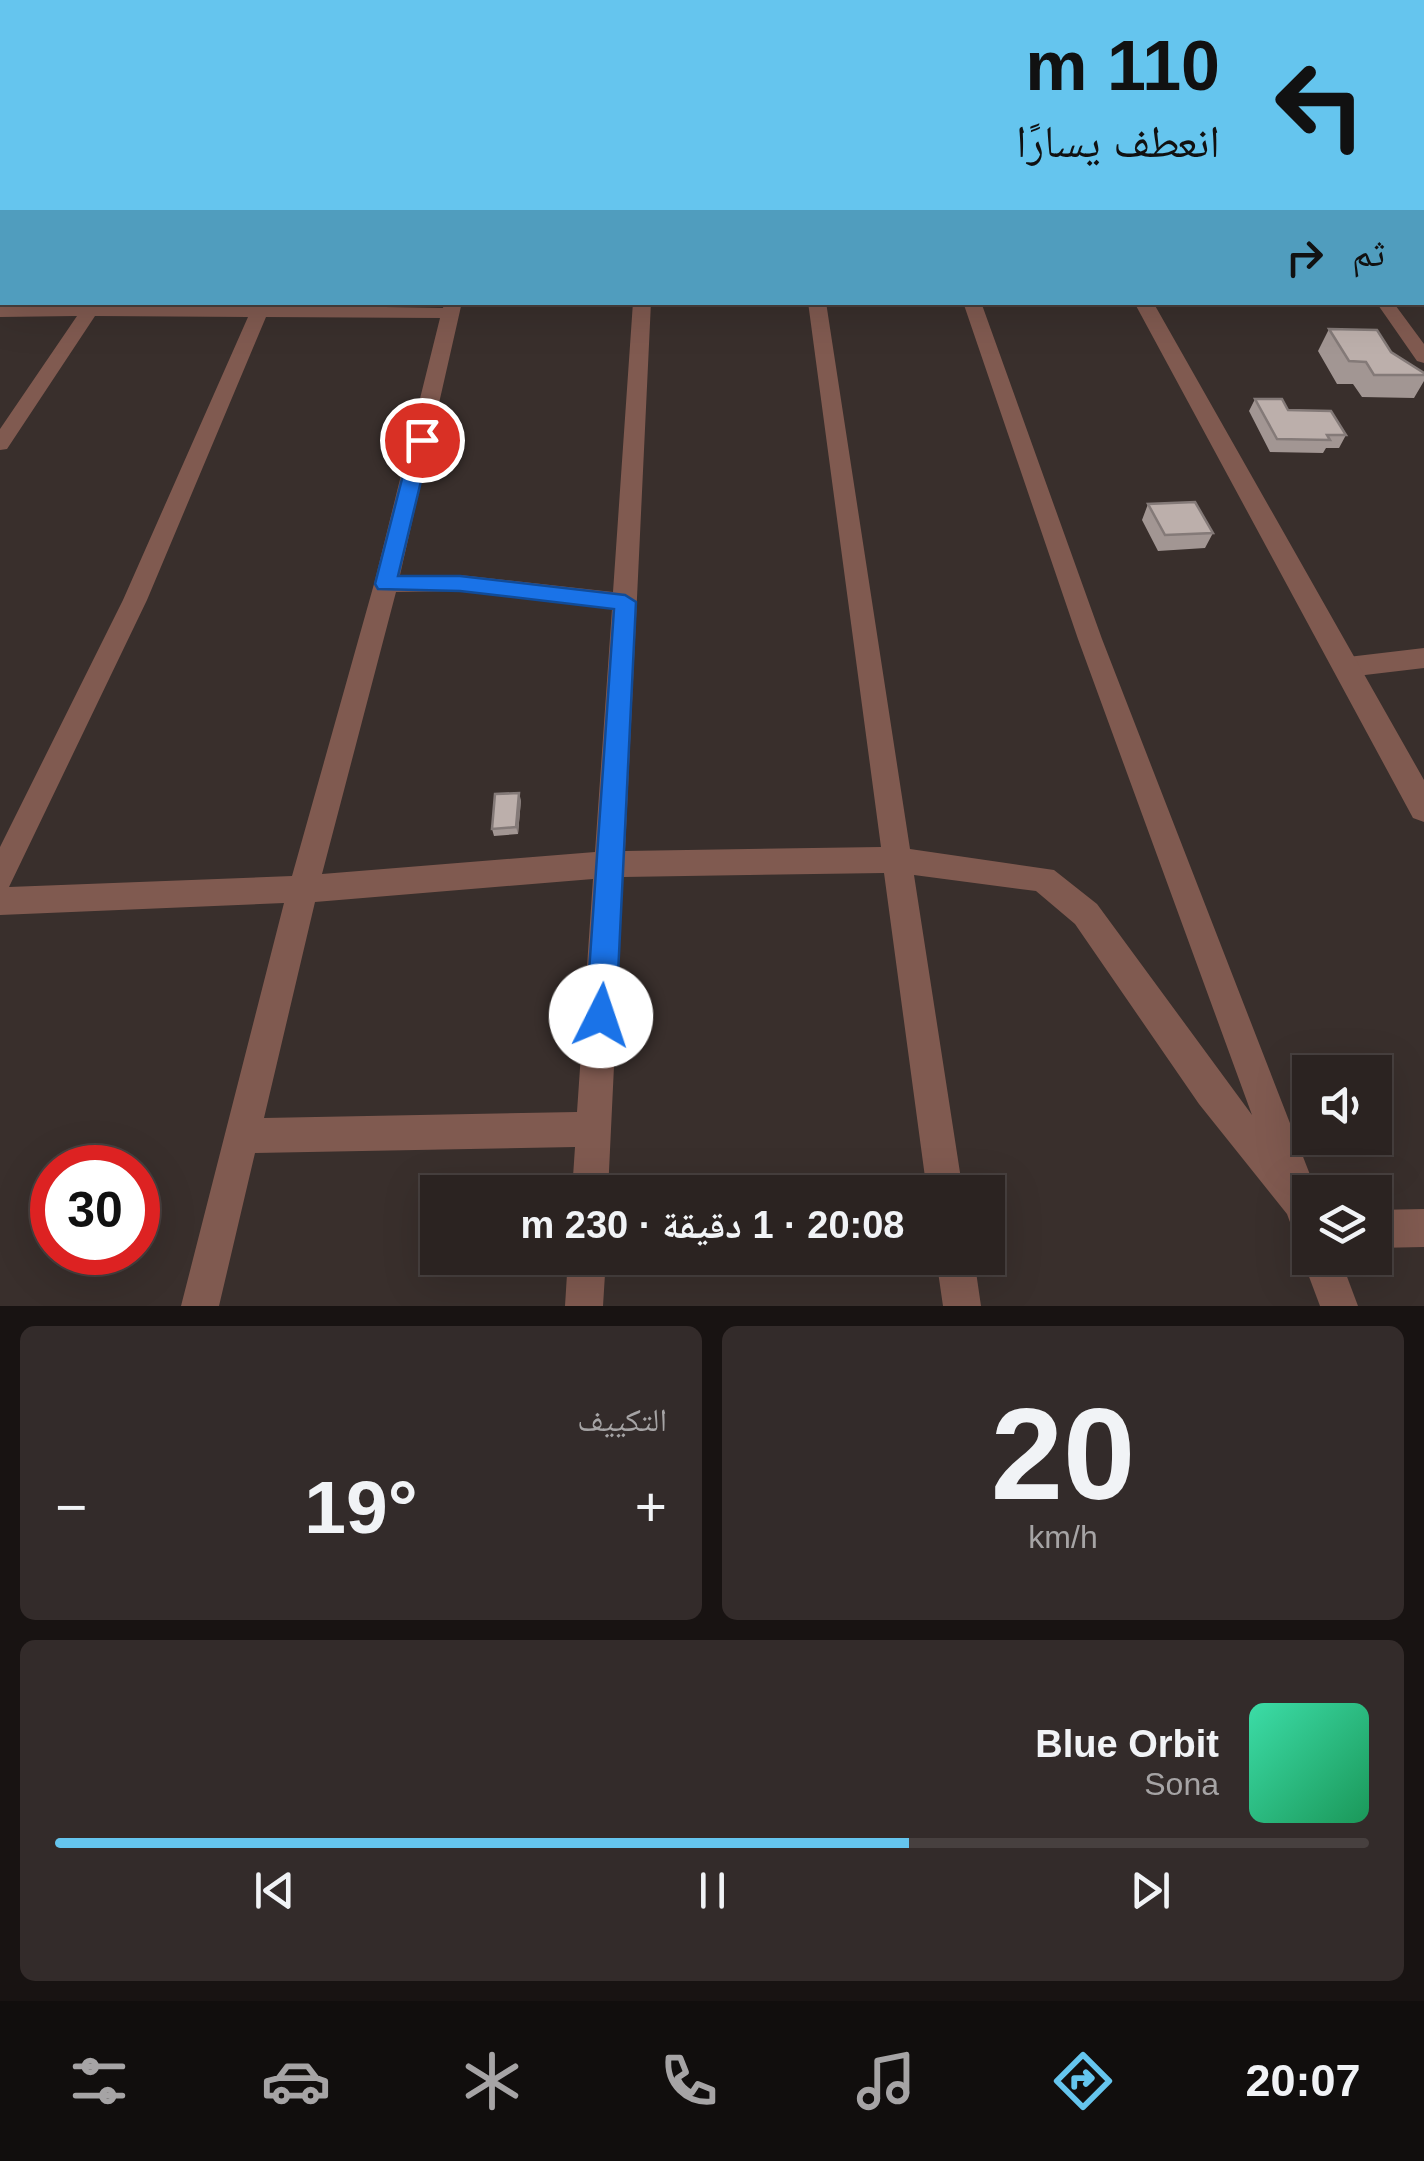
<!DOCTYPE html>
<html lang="ar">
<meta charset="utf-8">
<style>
body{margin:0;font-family:Arial,"Noto Naskh Arabic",sans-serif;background:#332b2a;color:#f1f3f6;direction:rtl;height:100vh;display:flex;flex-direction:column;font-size:38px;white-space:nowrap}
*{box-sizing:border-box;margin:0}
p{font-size:32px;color:#a6a4a5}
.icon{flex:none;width:55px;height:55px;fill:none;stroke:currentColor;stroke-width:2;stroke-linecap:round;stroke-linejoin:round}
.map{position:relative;height:1306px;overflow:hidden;direction:ltr}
.sheet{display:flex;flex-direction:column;gap:20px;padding:20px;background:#181312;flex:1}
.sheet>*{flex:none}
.guide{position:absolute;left:0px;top:0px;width:1425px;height:305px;box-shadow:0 10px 40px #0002,0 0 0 2px #47403f;direction:rtl;background:#65c5ee;color:#111;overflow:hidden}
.tools{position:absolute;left:1292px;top:1055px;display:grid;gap:20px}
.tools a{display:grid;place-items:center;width:100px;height:100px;border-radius:0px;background:#2b2321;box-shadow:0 10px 40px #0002,0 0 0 2px #47403f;font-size:50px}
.speed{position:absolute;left:30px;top:1145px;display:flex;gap:20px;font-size:50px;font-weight:700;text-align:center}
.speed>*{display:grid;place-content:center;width:130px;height:130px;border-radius:50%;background:#2b2321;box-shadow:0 10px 40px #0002,0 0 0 2px #47403f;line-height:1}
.speed .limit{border:15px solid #d22;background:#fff;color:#111}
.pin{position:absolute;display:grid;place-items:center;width:85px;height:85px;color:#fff;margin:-42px;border:5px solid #fff;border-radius:50%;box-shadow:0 2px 10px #0007}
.me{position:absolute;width:110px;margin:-55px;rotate:4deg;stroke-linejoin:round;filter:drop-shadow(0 0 8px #0008)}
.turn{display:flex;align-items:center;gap:35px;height:210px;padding:0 40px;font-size:45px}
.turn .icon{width:130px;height:130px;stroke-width:2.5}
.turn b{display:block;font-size:70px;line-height:85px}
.then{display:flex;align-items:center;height:95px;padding:0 40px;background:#0003;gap:20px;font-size:38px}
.big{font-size:75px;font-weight:800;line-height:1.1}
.sheet .tile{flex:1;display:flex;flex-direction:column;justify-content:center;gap:15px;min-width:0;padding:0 35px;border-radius:15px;background:#332b2a}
.sheet .dial{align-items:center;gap:0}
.dial b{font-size:130px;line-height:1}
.song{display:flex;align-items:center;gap:30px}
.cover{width:120px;height:120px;border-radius:15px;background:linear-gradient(135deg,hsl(160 70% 55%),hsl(150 70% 35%))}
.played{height:10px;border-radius:5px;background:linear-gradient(90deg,#65c5ee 65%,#47403f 65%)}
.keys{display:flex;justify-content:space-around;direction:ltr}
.heat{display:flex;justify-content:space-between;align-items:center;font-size:55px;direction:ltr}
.sheet .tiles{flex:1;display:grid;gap:20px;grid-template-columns:1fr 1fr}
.tile:last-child{grid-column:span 2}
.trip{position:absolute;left:420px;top:1175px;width:585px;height:100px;border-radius:0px;background:#2b2321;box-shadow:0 10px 40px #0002,0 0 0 2px #47403f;font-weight:800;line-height:100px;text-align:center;direction:rtl}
.tabs{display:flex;height:160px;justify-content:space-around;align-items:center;background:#110e0d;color:#a6a4a5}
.tabs .icon{width:70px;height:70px}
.tabs .on{color:#65c5ee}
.tabs b{font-size:45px;color:#f1f3f6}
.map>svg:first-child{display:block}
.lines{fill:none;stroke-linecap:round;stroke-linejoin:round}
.minor{fill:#805a50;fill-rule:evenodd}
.tertiary{fill:#805a50;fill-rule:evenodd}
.wall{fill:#a29693}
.shaded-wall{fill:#847a78}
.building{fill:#bcafab;stroke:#847a78;stroke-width:2.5}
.route{fill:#1a73e8;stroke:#114b97;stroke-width:2.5}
</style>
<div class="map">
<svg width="1424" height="1306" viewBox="0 0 1424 1306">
<rect width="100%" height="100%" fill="#392f2c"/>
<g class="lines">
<path class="minor" d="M 573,0 L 585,0 L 585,2 L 574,2 Z
M 882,0 L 900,0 L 902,2 L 884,2 Z
M 1177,0 L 1189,0 L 1191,2 L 1179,2 Z
M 1422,30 L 1424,30 L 1424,38 L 1422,38 Z
M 2,72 L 2,82 L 0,83 L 0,73 Z
M 1422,173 L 1424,173 L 1424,184 L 1422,183 Z
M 1422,208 L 1424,208 L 1424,218 L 1422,218 Z
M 0,214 L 2,214 L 2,224 L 0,224 Z
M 85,302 L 443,308 L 444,302 L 462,302 L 400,575 L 460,575 L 613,592 L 633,302 L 651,302 L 625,851 L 881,847 L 808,302 L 826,302 L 910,849 L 1054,870 L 1097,904 L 1252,1115 L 1078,639 L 963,302 L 981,302 L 1102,639 L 1314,1185 L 1317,1192 L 1310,1192 L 1310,1258 L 1340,1258 L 1358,1306 L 1320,1306 L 1302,1258 L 1307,1245 L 1297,1241 L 1287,1214 L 1199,1104 L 1075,924 L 1036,891 L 914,875 L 963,1192 L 927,1192 L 884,873 L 623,877 L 608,1192 L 572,1192 L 575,1147 L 255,1153 L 219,1306 L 181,1306 L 284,903 L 0,915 L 0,847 L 123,600 L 248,317 L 95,316 L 7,449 L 0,450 L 0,429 L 77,316 L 0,317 L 0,307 L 83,306 ZM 266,317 L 440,318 L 374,584 L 292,876 L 9,887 L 147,600 ZM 460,591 L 612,609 L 595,852 L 322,874 L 396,592 ZM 593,879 L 577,1112 L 264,1118 L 315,902 Z
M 1376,302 L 1393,302 L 1424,344 L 1424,363 L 1417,361 Z
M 1424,648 L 1424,668 L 1348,677 L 1339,674 L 1335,667 L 1339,660 L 1348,657 Z
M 1424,1209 L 1424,1247 L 1375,1248 L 1375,1210 Z
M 568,1258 L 606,1258 L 603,1306 L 565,1306 Z
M 936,1258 L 974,1258 L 981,1306 L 943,1306 Z"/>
<path class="tertiary" d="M 983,0 L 995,0 L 996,2 L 984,2 Z
M 1134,302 L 1153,302 L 1424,780 L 1424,822 L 1413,818 Z"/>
</g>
<path class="wall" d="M 347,0 L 402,0 L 398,2 L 348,2 Z
M 1329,329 L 1391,352 L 1424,373 L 1424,381 L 1414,398 L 1362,397 L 1353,384 L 1337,384 L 1318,351 Z
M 1255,399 L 1288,410 L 1346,435 L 1339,448 L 1326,448 L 1323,453 L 1270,452 L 1249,411 Z
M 1148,504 L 1213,533 L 1205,548 L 1158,551 L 1142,520 Z
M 521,800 L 518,834 L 494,836 L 492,829 Z"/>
<path class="shaded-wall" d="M 519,793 L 521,800 L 518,834 L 516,827 Z"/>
<path class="building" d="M 0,0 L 58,0 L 55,2 L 2,2 L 2,24 L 0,24 Z
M 157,0 L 198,0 L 196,2 L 154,2 Z
M 268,0 L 307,0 L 305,2 L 266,2 Z
M 475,0 L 550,0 L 549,2 L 475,2 Z
M 1081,0 L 1180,0 L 1182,2 L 1083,2 Z
M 1230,0 L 1295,0 L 1298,2 L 1221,2 L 1232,2 Z
M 1345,0 L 1401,0 L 1405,2 L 1348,2 Z
M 1422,84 L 1424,84 L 1424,112 L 1422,111 Z
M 1422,224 L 1424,226 L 1424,249 L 1422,249 Z
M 1329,329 L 1377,330 L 1391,352 L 1424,373 L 1424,375 L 1374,375 L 1366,362 L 1349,361 Z
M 1255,399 L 1282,399 L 1288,410 L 1331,411 L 1346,435 L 1327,435 L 1330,440 L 1277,439 Z
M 1195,502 L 1213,533 L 1165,535 L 1148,504 Z
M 519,793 L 516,827 L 492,829 L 495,794 Z"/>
<path class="route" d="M 422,434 L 431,440 L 398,576 L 460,576 L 625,595 L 636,602 L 616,1016 L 612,1026 L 601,1030 L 591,1026 L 586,1016 L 614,609 L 460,591 L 378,589 L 375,584 L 412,440 Z"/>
</svg>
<div class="tools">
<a><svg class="icon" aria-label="sound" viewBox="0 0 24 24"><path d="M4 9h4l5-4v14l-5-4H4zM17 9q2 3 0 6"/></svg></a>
<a><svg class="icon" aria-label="layers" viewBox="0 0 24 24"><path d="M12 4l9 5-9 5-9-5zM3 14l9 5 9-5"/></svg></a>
</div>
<div class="speed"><div class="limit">30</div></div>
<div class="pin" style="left:422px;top:440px;background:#d93025"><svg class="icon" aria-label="arrive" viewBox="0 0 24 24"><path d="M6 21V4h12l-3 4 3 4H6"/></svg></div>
<svg class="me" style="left:601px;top:1016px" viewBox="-20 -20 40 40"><circle r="19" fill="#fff"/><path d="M0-13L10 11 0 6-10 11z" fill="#1a73e8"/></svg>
<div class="trip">20:08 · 1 دقيقة · 230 m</div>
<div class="guide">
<div class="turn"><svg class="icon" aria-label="left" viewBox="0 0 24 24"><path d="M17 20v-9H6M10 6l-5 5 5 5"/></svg><div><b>110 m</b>انعطف يسارًا</div></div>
<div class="then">ثم<svg class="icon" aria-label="right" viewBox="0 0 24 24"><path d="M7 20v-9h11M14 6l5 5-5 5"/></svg></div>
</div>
</div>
<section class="sheet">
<div class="tiles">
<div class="tile dial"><b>20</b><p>km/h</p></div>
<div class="tile"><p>التكييف</p>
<div class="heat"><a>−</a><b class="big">19°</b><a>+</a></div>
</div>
<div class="tile">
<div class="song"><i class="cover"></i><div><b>Blue Orbit</b><p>Sona</p></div></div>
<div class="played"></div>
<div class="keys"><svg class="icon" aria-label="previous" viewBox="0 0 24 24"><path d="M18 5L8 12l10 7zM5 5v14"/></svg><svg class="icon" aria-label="pause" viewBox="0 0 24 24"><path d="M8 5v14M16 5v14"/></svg><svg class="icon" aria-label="next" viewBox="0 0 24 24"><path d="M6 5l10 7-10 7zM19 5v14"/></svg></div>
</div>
</div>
</section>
<nav class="tabs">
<b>20:07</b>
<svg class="icon on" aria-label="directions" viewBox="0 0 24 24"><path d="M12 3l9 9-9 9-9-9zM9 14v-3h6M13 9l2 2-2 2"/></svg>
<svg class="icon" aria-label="music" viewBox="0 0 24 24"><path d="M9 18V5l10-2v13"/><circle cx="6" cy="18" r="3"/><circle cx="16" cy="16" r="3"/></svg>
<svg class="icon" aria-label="phone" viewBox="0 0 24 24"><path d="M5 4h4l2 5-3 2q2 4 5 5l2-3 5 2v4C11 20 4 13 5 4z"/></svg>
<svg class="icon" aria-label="climate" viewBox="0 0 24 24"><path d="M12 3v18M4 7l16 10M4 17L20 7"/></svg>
<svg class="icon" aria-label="car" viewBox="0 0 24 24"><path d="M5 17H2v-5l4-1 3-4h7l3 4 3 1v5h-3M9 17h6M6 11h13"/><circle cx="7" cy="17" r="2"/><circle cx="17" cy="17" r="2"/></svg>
<svg class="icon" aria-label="filters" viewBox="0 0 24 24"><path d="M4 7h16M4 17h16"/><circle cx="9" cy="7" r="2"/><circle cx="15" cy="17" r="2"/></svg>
</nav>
